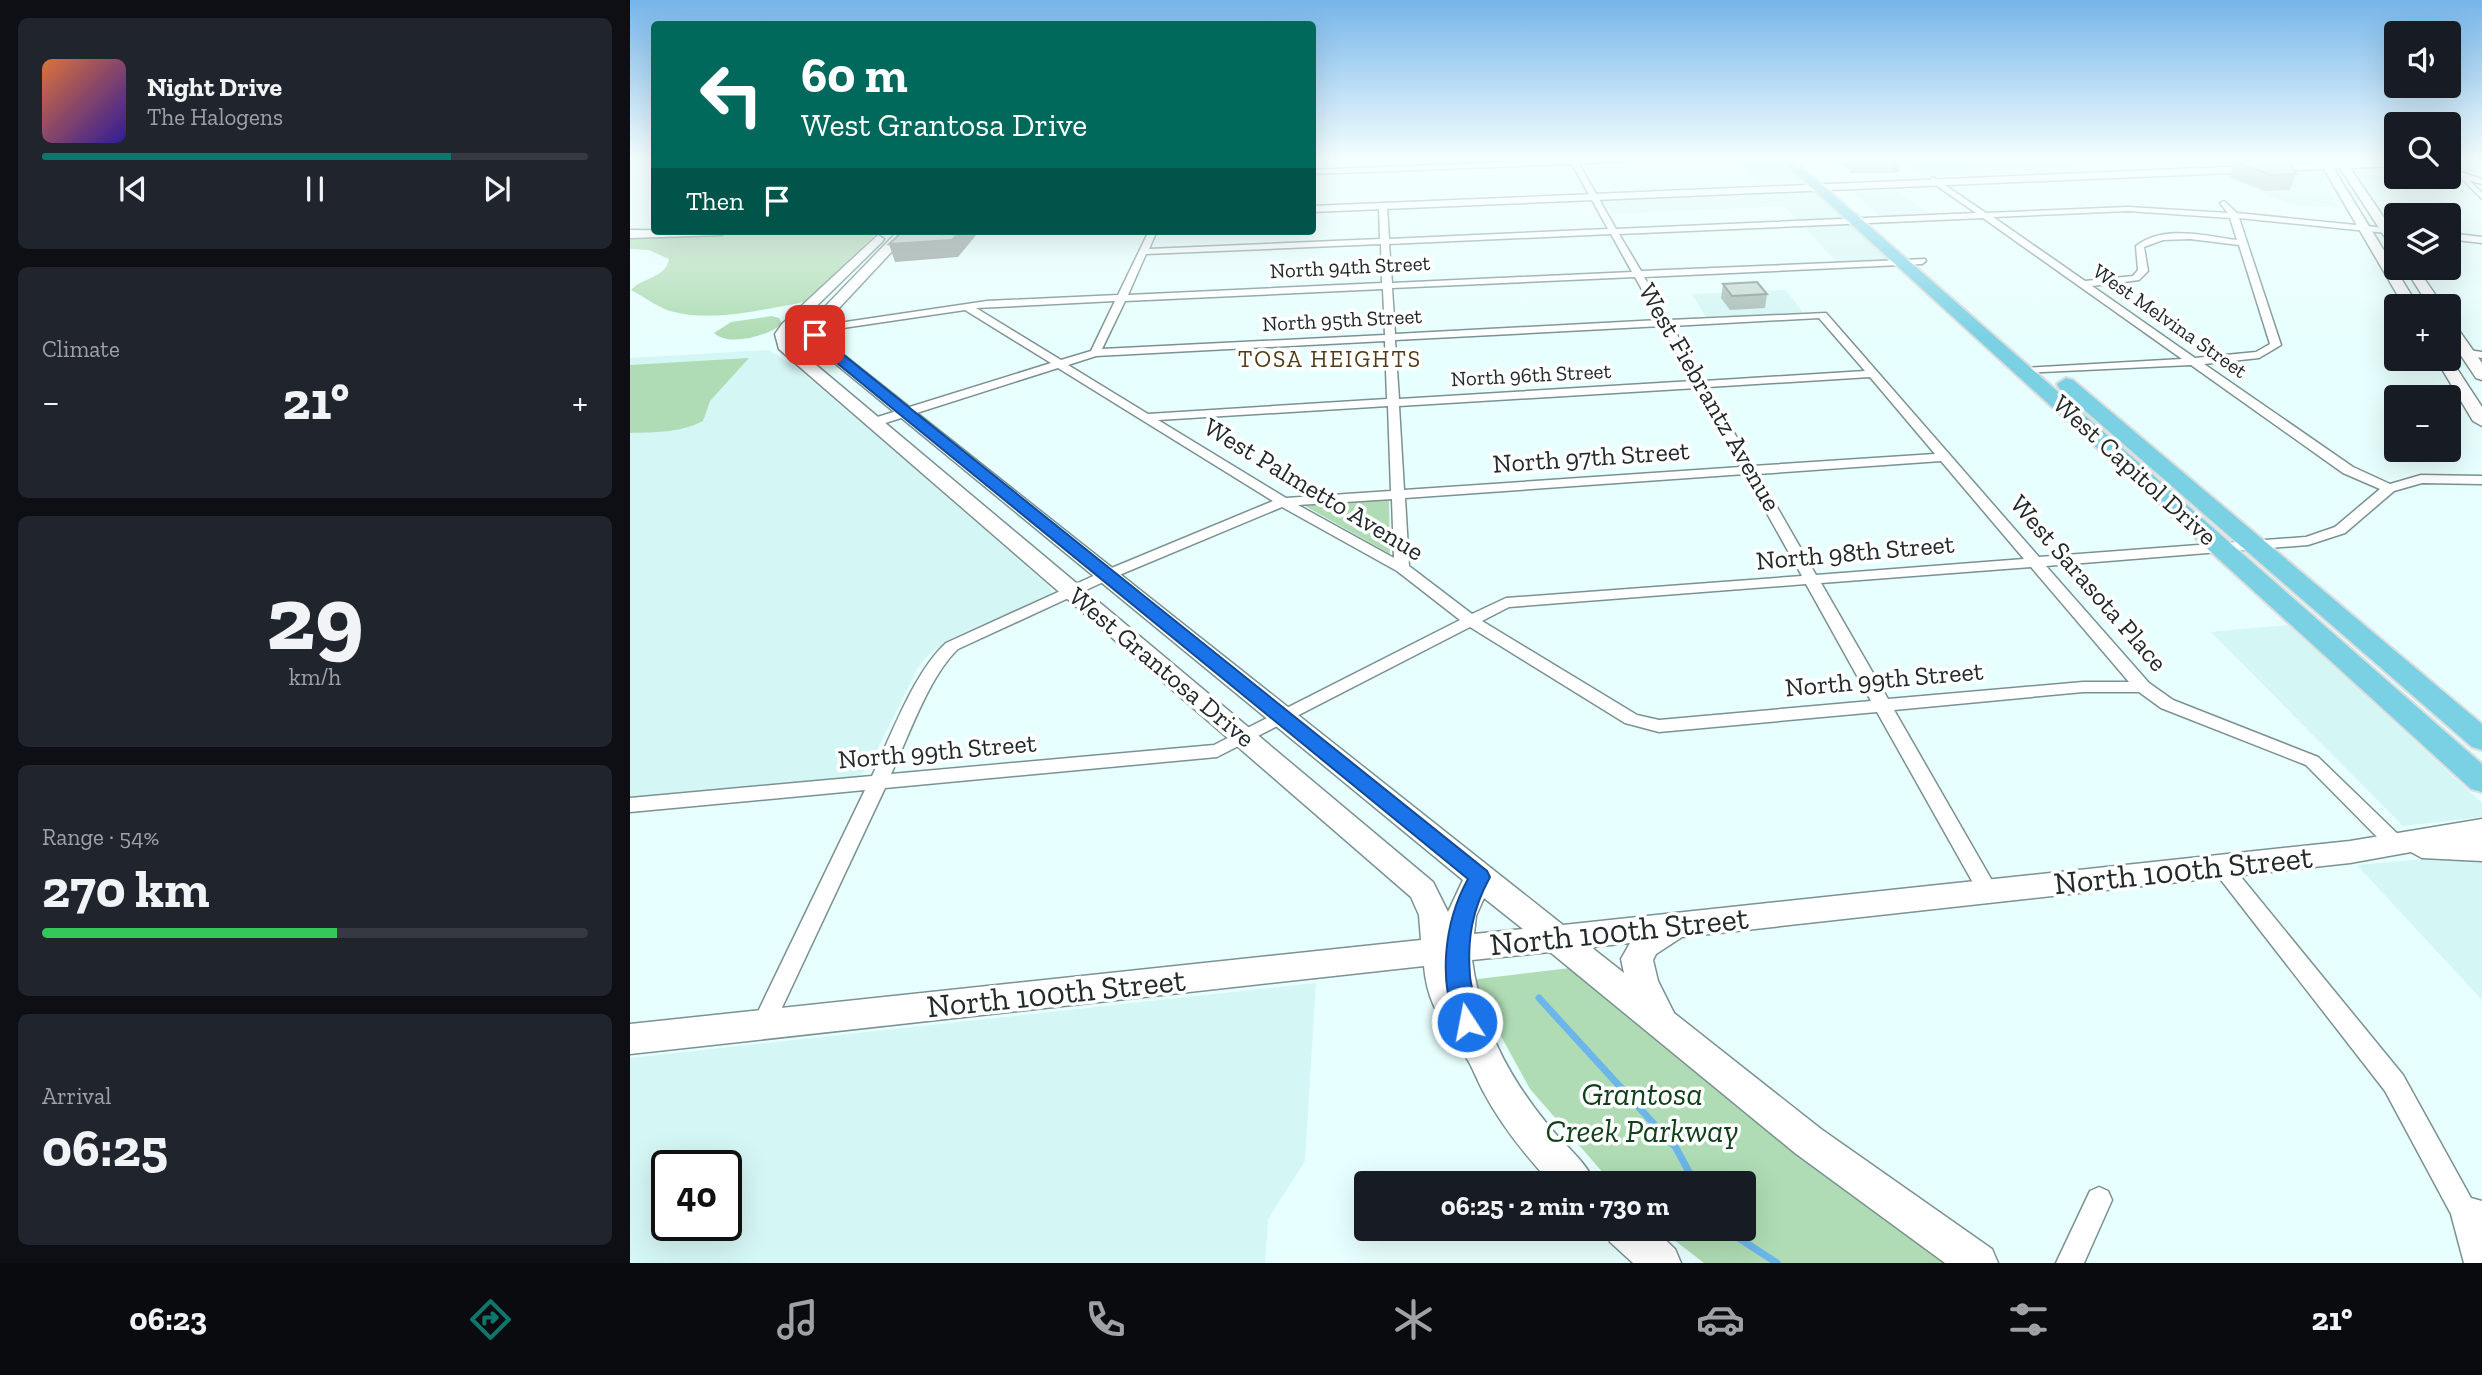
<!DOCTYPE html>
<meta charset="utf-8">
<style>
body{margin:0;font-family:"Zilla Slab",serif;background:#20242c;color:#f1f3f6;height:100vh;display:flex;flex-direction:column;font-size:26px;white-space:nowrap}
*{box-sizing:border-box;margin:0}
p{font-size:23px;color:#9ea1a6}
.icon{flex:none;width:38px;height:38px;fill:none;stroke:currentColor;stroke-width:2;stroke-linecap:round;stroke-linejoin:round}
.map{position:relative;flex:1;overflow:hidden}
.sheet{display:flex;flex-direction:column;gap:18px;padding:18px;background:#0d0f14;width:630px}
.sheet>*{flex:none}
.guide{position:absolute;left:21px;top:21px;width:665px;height:214px;border-radius:7px;box-shadow:0 7px 28px #0002;background:#00695c;color:#fff;overflow:hidden}
.buttons{position:absolute;left:1754px;top:21px;display:grid;gap:14px}
.buttons a{display:grid;place-items:center;width:77px;height:77px;border-radius:7px;background:#171b24;box-shadow:0 7px 28px #0002;font-size:35px}
.speed{position:absolute;left:21px;top:1150px;display:flex;gap:14px;font-size:35px;font-weight:700;text-align:center}
.speed>*{display:grid;place-content:center;width:91px;height:91px;border-radius:50%;background:#171b24;box-shadow:0 7px 28px #0002;line-height:1}
.speed .limit{border:4px solid #111;border-radius:10px;background:#fff;color:#111}
.pin{position:absolute;display:grid;place-items:center;width:60px;height:60px;color:#fff;margin:-30px;border-radius:14px;box-shadow:0 4px 10px #0006}
.me{position:absolute;width:77px;margin:-38px;rotate:349deg;stroke-linejoin:round;filter:drop-shadow(0 0 5px #0008)}
.turn{display:flex;align-items:center;gap:24px;height:147px;padding:0 35px;font-size:32px}
.turn .icon{width:91px;height:91px;stroke-width:2.5}
.turn b{display:block;font-size:49px;line-height:60px}
.then{display:flex;align-items:center;height:66px;padding:0 35px;background:#0003;gap:14px;font-size:26px}
.big{font-size:52px;font-weight:700;line-height:1.1}
.sheet .widget{flex:1;display:flex;flex-direction:column;justify-content:center;gap:10px;min-width:0;padding:0 24px;border-radius:10px;background:#20242c}
.sheet .dial{align-items:center;gap:0}
.dial b{font-size:91px;line-height:1}
.song{display:flex;align-items:center;gap:21px}
.cover{width:84px;height:84px;border-radius:10px;background:linear-gradient(135deg,hsl(20 70% 55%),hsl(250 70% 35%))}
.played{height:7px;border-radius:4px;background:linear-gradient(90deg,#0f766e 75%,#363941 75%)}
.keys{display:flex;justify-content:space-around;direction:ltr}
.heat{display:flex;justify-content:space-between;align-items:center;font-size:38px;direction:ltr}
.charge{height:10px;border-radius:5px;background:linear-gradient(90deg,#34c759 54%,#363941 0)}
.trip{position:absolute;left:724px;top:1171px;width:402px;height:70px;border-radius:7px;background:#171b24;box-shadow:0 7px 28px #0002;font-weight:700;line-height:70px;text-align:center}
.tab-bar{display:flex;height:112px;justify-content:space-around;align-items:center;background:#090b0e;color:#9ea1a6}
.tab-bar .icon{width:49px;height:49px}
.tab-bar .on{color:#0f766e}
.tab-bar b{font-size:32px;color:#f1f3f6}
main{display:flex;flex:1;min-height:0}
.map>svg:first-child{display:block}
.built{fill:#d4f6f4;fill-rule:evenodd}
.green{fill:#afdcb4}
.lines{fill:none;stroke-linecap:round;stroke-linejoin:round}
.stream{stroke:#6cb6ea;stroke-width:7}
.street-casing{stroke:#7c9191;stroke-width:3}
.secondary-casing{stroke:#7c9191;stroke-width:3}
.primary-casing{stroke:#dcdddd;stroke-width:4}
.street{fill:#fff;fill-rule:evenodd}
.secondary{fill:#fff;fill-rule:evenodd}
.primary{fill:#7bd1e4;fill-rule:evenodd}
.wall{fill:#aabcb5}
.shaded-wall{fill:#8b9994}
.building{fill:#c6dbd3;stroke:#8b9994;stroke-width:2}
.route{fill:#1a73e8;stroke:#114b97;stroke-width:2}
.labels{text-anchor:middle;stroke-width:7;stroke-linejoin:round;paint-order:stroke}
.far-street-label{font-size:21px;fill:#222a2a;stroke:#fff}
.far-neighbourhood-label{font-size:23px;letter-spacing:2px;fill:#513c17;stroke:#fff}
.street-label{font-size:26px;fill:#222a2a;stroke:#fff}
.near-street-label{font-size:32px;fill:#222a2a;stroke:#fff}
.near-park-label{font-size:32px;font-style:italic;fill:#11411c;stroke:#fff}
</style>
<main>
<section class="sheet">
<div class="widget">
<div class="song"><i class="cover"></i><div><b>Night Drive</b><p>The Halogens</p></div></div>
<div class="played"></div>
<div class="keys"><svg class="icon" aria-label="previous" viewBox="0 0 24 24"><path d="M18 5L8 12l10 7zM5 5v14"/></svg><svg class="icon" aria-label="pause" viewBox="0 0 24 24"><path d="M8 5v14M16 5v14"/></svg><svg class="icon" aria-label="next" viewBox="0 0 24 24"><path d="M6 5l10 7-10 7zM19 5v14"/></svg></div>
</div>
<div class="widget"><p>Climate</p>
<div class="heat"><a>−</a><b class="big">21°</b><a>+</a></div>
</div>
<div class="widget dial"><b>29</b><p>km/h</p></div>
<div class="widget"><p>Range · 54%</p><b class="big">270 km</b><div class="charge"></div></div>
<div class="widget"><p>Arrival</p><b class="big">06:25</b></div>
</section>
<div class="map">
<svg width="1852" height="1263" viewBox="0 0 1852 1263">
<rect width="100%" height="100%" fill="#e7fffe"/>
<path class="built" d="M 1105,160 L 1150,160 L 1174,182 L 1129,184 Z
M 1272,160 L 1428,160 L 1447,170 L 1295,177 Z
M 1688,169 L 1708,208 L 1658,204 L 1589,173 Z
M 1262,187 L 1307,219 L 1257,222 L 1218,189 Z
M 1182,191 L 1261,259 L 1206,261 L 1154,206 L 982,214 L 973,199 Z
M 1156,290 L 1174,314 L 1077,319 L 1062,294 Z
M 139,350 L 174,374 L 287,471 L 420,587 L 423,595 L 316,642 L 298,655 L 287,669 L 238,768 L 229,776 L 0,797 L 0,358 Z
M 1658,625 L 1852,803 L 1852,817 L 1773,826 L 1581,632 Z
M 1852,854 L 1852,1000 L 1727,865 Z
M 686,983 L 675,1161 L 638,1219 L 635,1263 L 0,1263 L 0,1058 ZM 37,1166 L 96,1166 L 96,1225 L 37,1225 Z"/>
<path class="green" d="M 182,231 L 247,233 L 176,301 L 169,303 C 129,310 84,322 44,312 C 29,309 15,297 1,290 C 11,278 36,278 39,259 L 19,250 L 0,249 L 0,238 Z
M 142,316 L 149,318 L 152,324 C 138,336 98,347 84,333 L 101,322 Z
M 119,358 L 80,401 L 73,421 C 50,433 25,432 0,433 L 0,365 Z
M 759,499 L 760,554 L 675,506 Z
M 940,968 L 1313,1263 L 1074,1263 L 1030,1229 L 1115,1228 L 1115,1183 L 982,1183 L 900,1089 L 840,980 Z"/>
<g class="lines">
<path class="stream" d="M 909,998 L 1046,1148 L 1065,1183
M 1093,1228 L 1147,1263"/>
<g class="street-casing">
<path id="street" d="M 934,160 L 1004,160 L 949,164 L 986,229 L 1346,213 L 1300,181 L 1303,177 L 1356,213 L 1498,207 L 1598,213 L 1590,203 L 1594,201 L 1607,213 L 1766,229 L 1766,234 L 1609,218 L 1651,345 L 1629,358 L 1574,364 L 1723,467 L 1760,484 L 1791,475 L 1852,476 L 1852,484 L 1792,483 L 1764,491 L 1715,533 L 1678,545 L 1416,566 L 1519,683 L 1543,700 L 1688,757 L 1775,841 L 1778,846 L 1775,851 L 1768,853 L 1761,851 L 1676,765 L 1531,708 L 1509,692 L 1453,692 L 1264,710 L 1368,891 L 1365,897 L 1358,899 L 1351,897 L 1247,712 L 1029,732 L 995,723 L 840,627 L 587,757 L 255,788 L 141,1031 L 133,1034 L 125,1031 L 122,1024 L 235,790 L 0,812 L 0,798 L 242,776 C 261,736 284,672 316,643 L 472,572 L 643,501 L 428,368 L 249,425 L 241,425 L 241,419 L 421,363 L 335,310 L 152,337 L 147,334 L 148,332 L 357,301 L 488,295 L 519,231 L 527,231 L 519,249 L 750,239 L 749,206 L 753,204 L 757,206 L 759,239 L 978,229 L 942,164 L 682,174 L 682,170 ZM 1498,211 L 1600,218 L 1607,240 C 1576,236 1533,224 1506,246 L 1508,270 L 1503,276 L 1455,281 L 1363,217 ZM 1353,218 L 1552,359 L 1395,368 L 1390,371 L 1391,373 L 1561,365 L 1713,473 L 1750,489 L 1705,527 L 1676,537 L 1409,557 L 1196,313 L 1039,320 L 1014,277 L 1292,264 L 1296,261 L 1295,259 L 1011,271 L 989,234 ZM 981,234 L 1002,272 L 762,283 L 759,244 ZM 1560,239 L 1609,245 L 1640,344 L 1626,352 L 1565,358 L 1462,286 L 1509,280 L 1518,271 L 1514,247 L 1533,240 ZM 751,244 L 752,283 L 498,295 L 516,254 ZM 1005,277 L 1029,320 L 765,334 L 762,288 ZM 753,289 L 755,335 L 472,349 L 495,301 ZM 485,301 L 461,351 L 431,360 L 346,308 ZM 1189,318 L 1235,371 L 1074,381 L 1042,326 ZM 1032,326 L 1063,381 L 769,399 L 765,340 ZM 755,341 L 757,399 L 518,414 L 438,365 L 466,356 ZM 1240,377 L 1305,454 L 1123,466 L 1078,387 ZM 1067,388 L 1111,467 L 774,490 L 769,406 ZM 758,406 L 761,491 L 656,498 L 528,420 ZM 1311,461 L 1394,559 L 1186,575 L 1128,474 ZM 1115,474 L 1172,576 L 876,598 L 842,614 L 779,566 L 775,498 ZM 762,499 L 764,558 L 668,505 ZM 652,507 L 767,571 L 830,620 L 584,745 L 261,774 C 278,738 299,676 328,649 L 482,578 ZM 1401,567 L 1499,682 L 1453,682 L 1258,699 L 1191,583 ZM 1176,584 L 1241,701 L 1029,720 L 1007,715 L 852,621 L 879,607 Z
M 1818,168 L 1852,179 L 1852,184 L 1839,180 L 1852,193 L 1852,199 L 1830,177 L 1818,173 Z
M 1818,233 L 1852,237 L 1852,243 L 1818,239 Z
M 1818,347 L 1852,352 L 1852,358 L 1818,353 Z
M 1591,858 L 1598,861 L 1773,1075 L 1841,1198 L 1852,1201 L 1852,1263 L 1834,1263 L 1821,1214 L 1755,1091 L 1584,871 L 1581,866 L 1584,861 Z
M 1469,1187 L 1478,1191 L 1482,1200 L 1454,1263 L 1426,1263 L 1460,1191 Z"/>
</g>
<g class="secondary-casing">
<path id="secondary" d="M 1689,160 L 1766,160 L 1766,166 L 1720,168 L 1766,235 L 1766,249 L 1762,248 L 1710,168 L 1704,169 L 1788,306 L 1774,306 L 1694,169 L 682,212 L 682,206 L 1691,163 Z
M 1818,160 L 1826,160 L 1818,164 Z
M 0,230 L 98,231 L 92,235 L 0,238 Z
M 268,231 L 281,231 L 196,322 L 191,330 L 196,341 L 933,925 L 1720,841 L 1852,819 L 1852,861 L 1792,858 L 1781,852 L 1720,863 L 1052,937 L 1026,954 L 1023,960 L 1028,981 L 1044,1013 L 1191,1129 L 1362,1249 L 1368,1263 L 1315,1263 L 1165,1153 L 920,952 L 842,960 C 851,1024 877,1075 918,1125 C 933,1144 955,1160 965,1183 L 921,1183 C 895,1155 871,1125 853,1091 C 847,1080 843,1068 836,1057 C 815,1022 798,1010 794,966 L 0,1054 L 0,1024 L 791,940 L 789,915 L 781,897 L 149,349 L 145,334 L 152,324 L 248,235 L 254,239 L 252,242 L 162,330 L 159,334 L 161,344 L 803,882 L 818,912 L 833,880 L 184,346 L 177,330 L 185,317 ZM 854,898 L 893,929 L 844,934 L 846,916 ZM 1000,943 L 991,959 L 994,973 L 961,947 Z
M 1775,268 L 1787,268 L 1813,306 L 1799,306 Z
M 1818,321 L 1823,322 L 1852,363 L 1852,380 L 1846,378 L 1818,336 Z
M 1818,355 L 1852,407 L 1852,426 L 1843,421 L 1806,359 L 1818,359 Z
M 975,1228 L 1023,1228 L 1045,1249 L 1051,1263 L 1003,1263 L 980,1242 Z"/>
</g>
<g class="primary-casing">
<path id="primary" d="M 1151,160 L 1164,160 L 1852,764 L 1852,792 L 1841,789 Z
M 1436,378 L 1443,380 L 1852,724 L 1852,750 L 1842,747 L 1429,388 L 1427,384 Z"/>
</g>
<use href="#street" class="street"/>
<use href="#secondary" class="secondary"/>
<use href="#primary" class="primary"/>
</g>
<path class="wall" d="M 1202,160 L 1270,160 L 1271,161 L 1269,172 L 1262,173 L 1220,173 L 1220,170 Z
M 1458,160 L 1501,160 L 1463,161 Z
M 1564,160 L 1659,160 L 1666,174 L 1660,190 L 1635,191 L 1600,177 L 1604,164 L 1575,165 Z
M 1093,284 L 1137,294 L 1135,308 L 1100,310 L 1091,298 Z"/>
<path class="shaded-wall" d="M 1271,161 L 1269,172 L 1262,173 L 1264,162 Z
M 330,231 L 346,231 L 347,234 L 328,257 L 265,262 L 259,244 Z"/>
<path class="building" d="M 1223,160 L 1270,160 L 1271,161 L 1264,162 L 1221,161 Z
M 1624,160 L 1659,160 L 1666,174 L 1641,175 L 1605,162 Z
M 273,231 L 330,231 L 322,240 L 259,244 Z
M 1127,282 L 1137,294 L 1102,296 L 1093,284 Z"/>
<linearGradient id="sky" x2="0" y2="1"><stop stop-color="#76b5e9"/><stop offset="0.47" stop-color="#f4ffff"/><stop offset="1" stop-color="#f4ffff" stop-opacity="0"/></linearGradient>
<rect width="1852" height="337" fill="url(#sky)"/>
<path class="route" d="M 185,332 L 857,871 L 860,877 C 842,910 837,939 840,976 C 841,993 853,1014 846,1029 L 837,1032 L 829,1029 C 807,983 814,922 838,879 L 185,345 L 179,335 Z"/>
<g class="labels">
<g class="far-street-label">
<text transform="translate(720 267) rotate(-3)" y="7">North 94th Street</text>
<text transform="translate(712 320) rotate(-3)" y="7">North 95th Street</text>
<text transform="translate(1540 321) rotate(35)" y="7">West Melvina Street</text>
<text transform="translate(901 375) rotate(-3)" y="7">North 96th Street</text>
</g>
<g class="far-neighbourhood-label">
<text x="700" y="367">TOSA HEIGHTS</text>
</g>
<g class="street-label">
<text transform="translate(1080 397) rotate(60)" y="9">West Fiebrantz Avenue</text>
<text transform="translate(961 457) rotate(-4)" y="9">North 97th Street</text>
<text transform="translate(1505 470) rotate(42)" y="9">West Capitol Drive</text>
<text transform="translate(684 489) rotate(31)" y="9">West Palmetto Avenue</text>
<text transform="translate(1225 552) rotate(-5)" y="9">North 98th Street</text>
<text transform="translate(1459 583) rotate(49)" y="9">West Sarasota Place</text>
<text transform="translate(532 667) rotate(40)" y="9">West Grantosa Drive</text>
<text transform="translate(1254 679) rotate(-5)" y="9">North 99th Street</text>
<text transform="translate(307 751) rotate(-5)" y="9">North 99th Street</text>
</g>
<g class="near-street-label">
<text transform="translate(1553 870) rotate(-6)" y="11">North 100th Street</text>
<text transform="translate(989 931) rotate(-6)" y="11">North 100th Street</text>
<text transform="translate(426 993) rotate(-6)" y="11">North 100th Street</text>
</g>
<g class="near-park-label">
<text x="1012" y="1105">Grantosa<tspan x="1012" dy="37">Creek Parkway</tspan></text>
</g>
</g>
</svg>
<div class="buttons">
<a><svg class="icon" aria-label="sound" viewBox="0 0 24 24"><path d="M4 9h4l5-4v14l-5-4H4zM17 9q2 3 0 6"/></svg></a>
<a><svg class="icon" aria-label="search" viewBox="0 0 24 24"><circle cx="10" cy="10" r="6"/><path d="M15 15l6 6"/></svg></a>
<a><svg class="icon" aria-label="layers" viewBox="0 0 24 24"><path d="M12 4l9 5-9 5-9-5zM3 14l9 5 9-5"/></svg></a>
<a>+</a>
<a>−</a>
</div>
<div class="speed"><div class="limit">40</div></div>
<div class="pin" style="left:185px;top:335px;background:#d93025"><svg class="icon" aria-label="arrive" viewBox="0 0 24 24"><path d="M6 21V4h12l-3 4 3 4H6"/></svg></div>
<svg class="me" style="left:837px;top:1022px" viewBox="-20 -20 40 40"><circle r="17" fill="#1a73e8" stroke="#fff" stroke-width="3"/><path d="M0-11L8 9 0 5-8 9z" fill="#fff"/></svg>
<div class="trip">06:25 · 2 min · 730 m</div>
<div class="guide">
<div class="turn"><svg class="icon" aria-label="left" viewBox="0 0 24 24"><path d="M17 20v-9H6M10 6l-5 5 5 5"/></svg><div><b>60 m</b>West Grantosa Drive</div></div>
<div class="then">Then<svg class="icon" aria-label="arrive" viewBox="0 0 24 24"><path d="M6 21V4h12l-3 4 3 4H6"/></svg></div>
</div>
</div>
</main>
<nav class="tab-bar">
<b>06:23</b>
<svg class="icon on" aria-label="directions" viewBox="0 0 24 24"><path d="M12 3l9 9-9 9-9-9zM9 14v-3h6M13 9l2 2-2 2"/></svg>
<svg class="icon" aria-label="music" viewBox="0 0 24 24"><path d="M9 18V5l10-2v13"/><circle cx="6" cy="18" r="3"/><circle cx="16" cy="16" r="3"/></svg>
<svg class="icon" aria-label="phone" viewBox="0 0 24 24"><path d="M5 4h4l2 5-3 2q2 4 5 5l2-3 5 2v4C11 20 4 13 5 4z"/></svg>
<svg class="icon" aria-label="climate" viewBox="0 0 24 24"><path d="M12 3v18M4 7l16 10M4 17L20 7"/></svg>
<svg class="icon" aria-label="car" viewBox="0 0 24 24"><path d="M5 17H2v-5l4-1 3-4h7l3 4 3 1v5h-3M9 17h6M6 11h13"/><circle cx="7" cy="17" r="2"/><circle cx="17" cy="17" r="2"/></svg>
<svg class="icon" aria-label="filters" viewBox="0 0 24 24"><path d="M4 7h16M4 17h16"/><circle cx="9" cy="7" r="2"/><circle cx="15" cy="17" r="2"/></svg>
<b>21°</b>
</nav>
